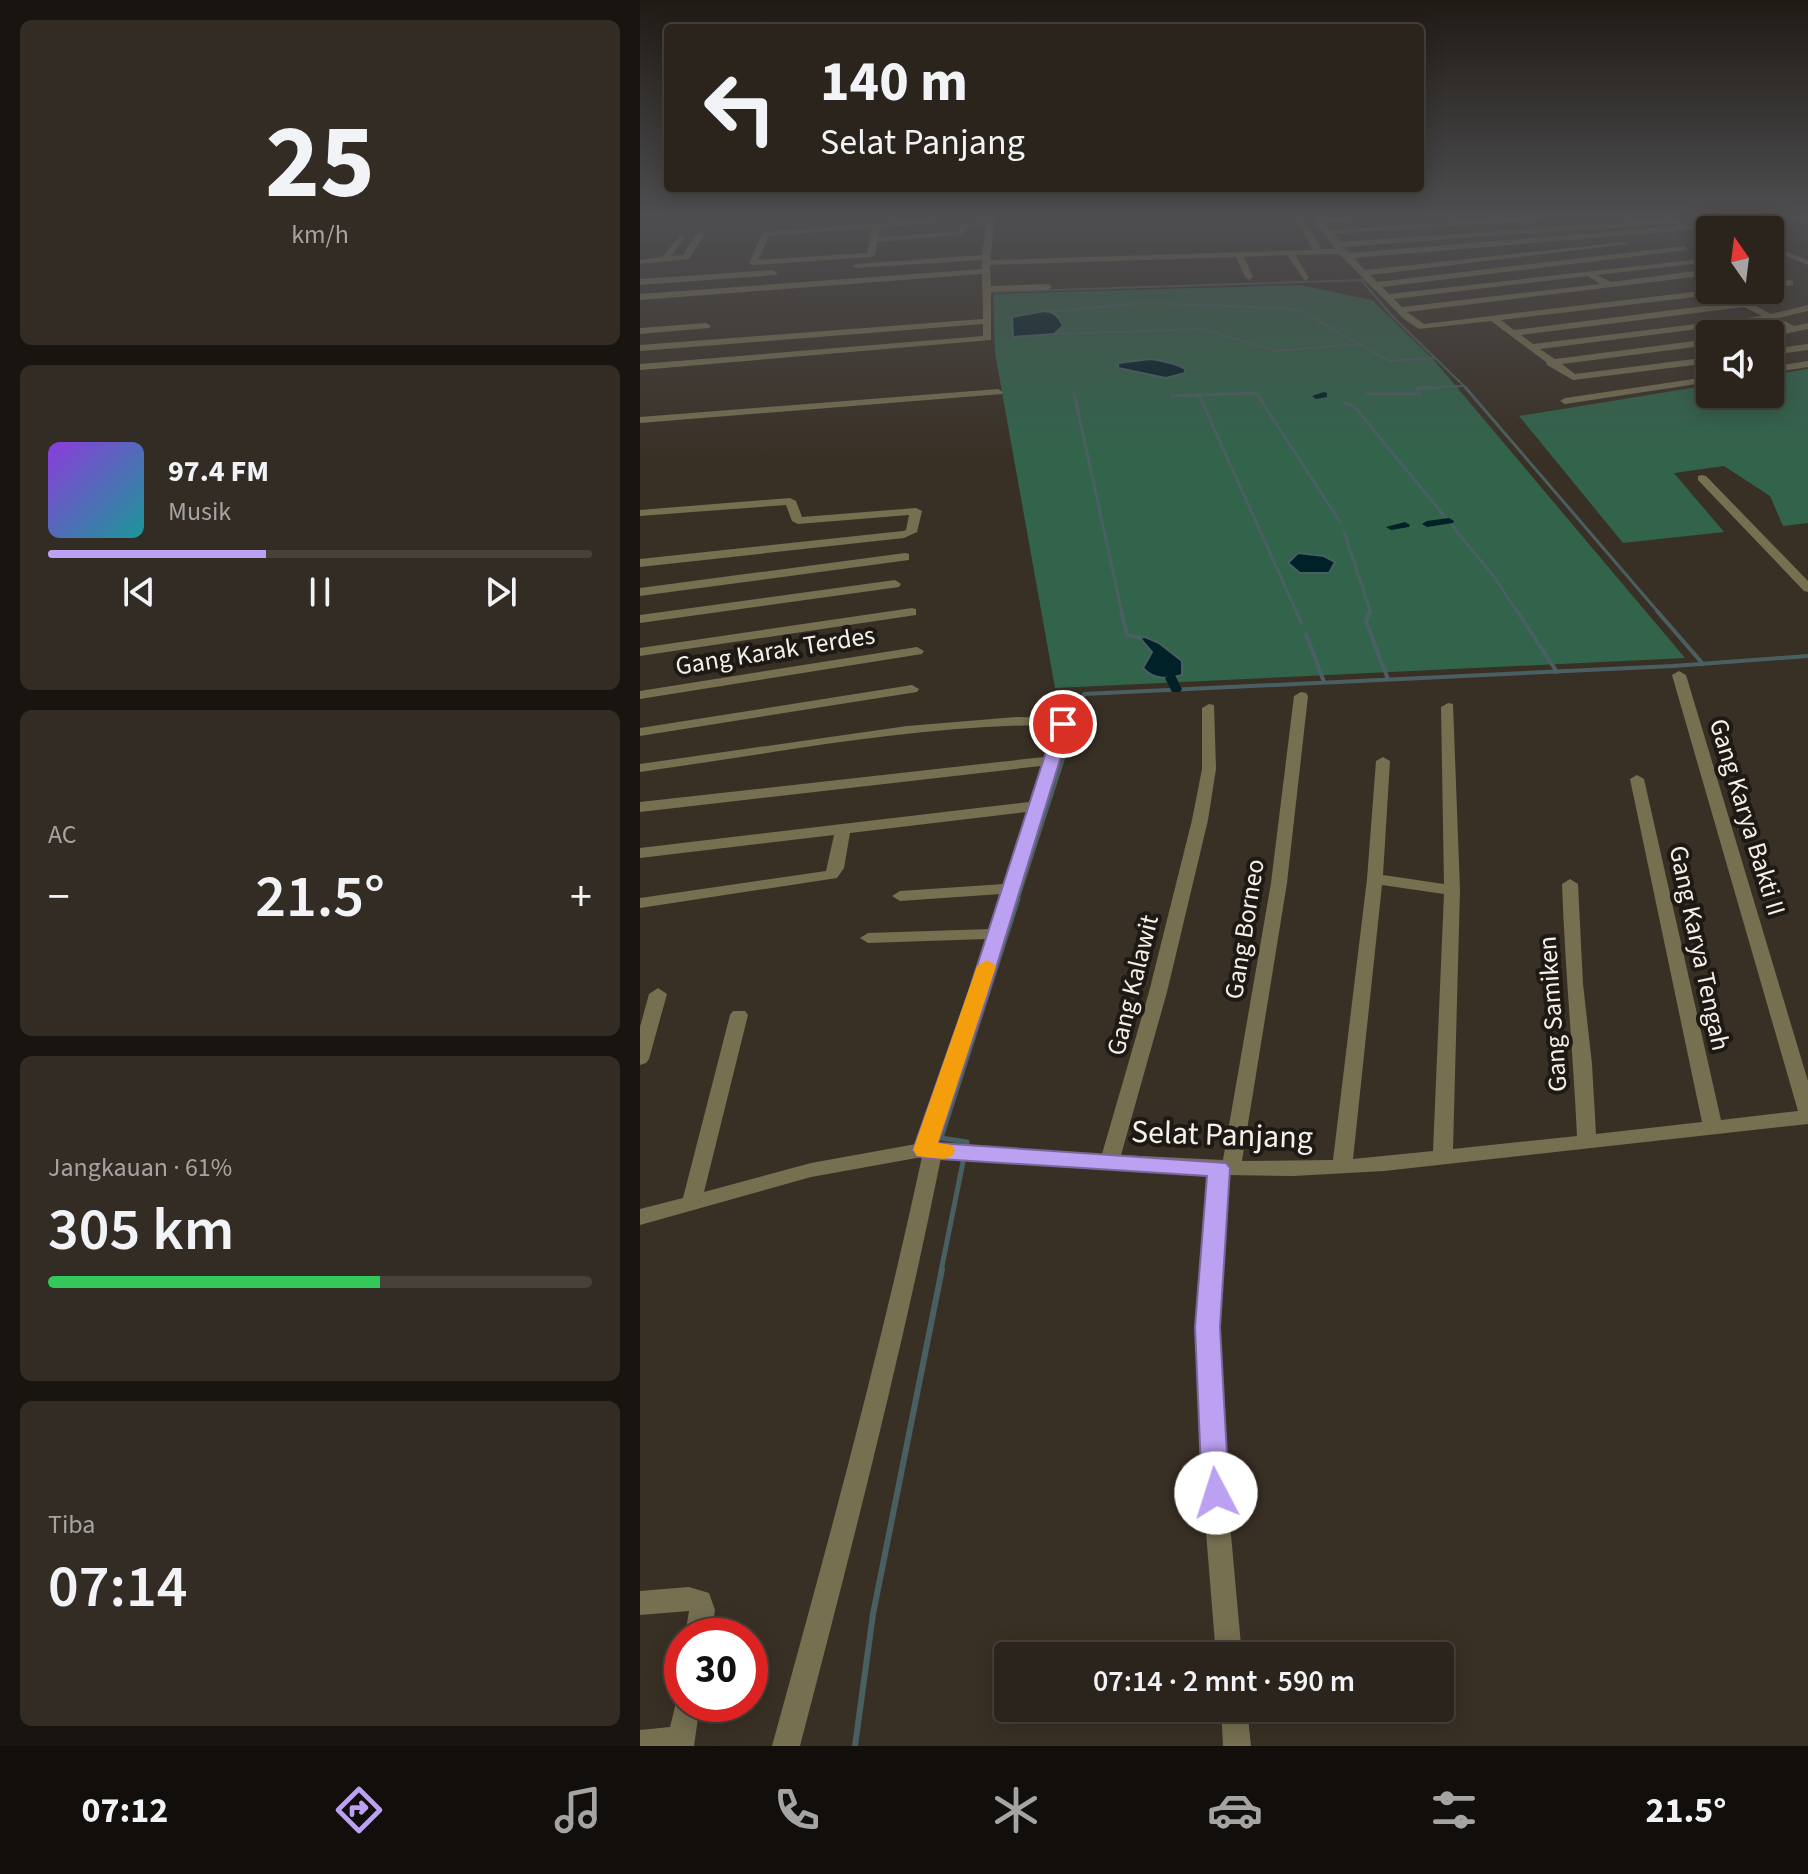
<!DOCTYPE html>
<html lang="id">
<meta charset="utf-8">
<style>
body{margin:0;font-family:"Source Sans 3",sans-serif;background:#332c25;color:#f1f3f6;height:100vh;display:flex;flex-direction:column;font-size:30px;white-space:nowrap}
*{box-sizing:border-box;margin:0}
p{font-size:26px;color:#a6a4a3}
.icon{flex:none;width:44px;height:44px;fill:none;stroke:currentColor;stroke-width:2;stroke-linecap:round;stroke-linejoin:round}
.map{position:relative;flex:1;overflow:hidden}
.details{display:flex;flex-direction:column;gap:20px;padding:20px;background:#18140f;width:640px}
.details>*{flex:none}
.top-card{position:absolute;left:24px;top:24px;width:760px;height:168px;border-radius:8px;box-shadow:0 4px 20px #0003,0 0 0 2px #47413b;background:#2b241c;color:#f1f3f6;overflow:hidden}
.needle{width:52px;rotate:346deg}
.controls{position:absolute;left:1056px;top:216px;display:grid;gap:16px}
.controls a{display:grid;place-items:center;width:88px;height:88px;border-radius:8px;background:#2b241c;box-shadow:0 4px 20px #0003,0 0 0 2px #47413b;font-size:40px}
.speed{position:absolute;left:24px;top:1618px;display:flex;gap:16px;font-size:40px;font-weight:700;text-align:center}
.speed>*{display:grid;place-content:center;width:104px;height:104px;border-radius:50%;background:#2b241c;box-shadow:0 4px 20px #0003,0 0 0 2px #47413b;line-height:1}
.speed .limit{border:12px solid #d22;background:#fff;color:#111}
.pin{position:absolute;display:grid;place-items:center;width:68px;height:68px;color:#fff;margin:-34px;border:4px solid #fff;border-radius:50%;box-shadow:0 2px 8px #0007}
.me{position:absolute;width:88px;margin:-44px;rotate:355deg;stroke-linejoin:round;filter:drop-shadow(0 0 6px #0008)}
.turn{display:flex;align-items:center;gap:28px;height:168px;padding:0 24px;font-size:36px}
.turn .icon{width:104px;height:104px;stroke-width:2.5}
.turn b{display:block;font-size:56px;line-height:68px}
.big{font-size:60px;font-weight:600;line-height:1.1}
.details .tile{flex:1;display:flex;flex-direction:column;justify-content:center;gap:12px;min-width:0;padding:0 28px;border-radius:12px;background:#332c25}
.details .dial{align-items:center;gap:0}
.dial b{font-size:104px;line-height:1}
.song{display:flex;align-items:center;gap:24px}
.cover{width:96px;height:96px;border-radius:12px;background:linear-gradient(135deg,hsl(270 70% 55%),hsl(180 70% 35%))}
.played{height:8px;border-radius:4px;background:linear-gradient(90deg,#bca0f2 40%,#47413b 40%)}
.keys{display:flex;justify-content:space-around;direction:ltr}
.heat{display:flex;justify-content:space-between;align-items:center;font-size:44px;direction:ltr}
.charge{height:12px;border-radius:6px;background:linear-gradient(90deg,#34c759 61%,#47413b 0)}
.trip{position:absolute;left:354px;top:1642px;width:460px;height:80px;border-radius:8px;background:#2b241c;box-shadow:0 4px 20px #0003,0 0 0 2px #47413b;font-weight:600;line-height:80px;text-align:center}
.menu{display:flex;height:128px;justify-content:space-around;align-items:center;background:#110e0b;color:#a6a4a3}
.menu .icon{width:56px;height:56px}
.menu .selected{color:#bca0f2}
.menu b{font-size:36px;color:#f1f3f6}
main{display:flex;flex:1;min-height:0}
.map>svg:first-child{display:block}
.green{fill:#31644b}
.water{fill:#002127;stroke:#4a5f61;stroke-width:2}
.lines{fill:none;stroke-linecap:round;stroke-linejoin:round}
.stream-far4{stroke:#4a5f61;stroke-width:2}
.stream-far3{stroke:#4a5f61;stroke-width:3}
.stream-far2{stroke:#4a5f61;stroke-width:4}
.stream-far1{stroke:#4a5f61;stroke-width:5}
.stream{stroke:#4a5f61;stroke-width:6}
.canal{fill:#002127;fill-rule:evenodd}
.minor{fill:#766f50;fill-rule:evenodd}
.route{fill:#bca0f2;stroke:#7a689d;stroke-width:2}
.slow{fill:#f59e0b}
.labels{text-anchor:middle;stroke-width:8;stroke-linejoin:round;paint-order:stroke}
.street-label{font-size:26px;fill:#f6f0e9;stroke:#1d1914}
.near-street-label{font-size:32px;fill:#f6f0e9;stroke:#1d1914}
</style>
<main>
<section class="details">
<div class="tile dial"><b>25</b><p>km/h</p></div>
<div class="tile">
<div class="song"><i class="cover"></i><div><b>97.4 FM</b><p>Musik</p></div></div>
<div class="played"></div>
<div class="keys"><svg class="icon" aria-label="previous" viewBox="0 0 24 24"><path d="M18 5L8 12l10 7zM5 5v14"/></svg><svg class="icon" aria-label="pause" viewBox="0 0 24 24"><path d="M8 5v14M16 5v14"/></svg><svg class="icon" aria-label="next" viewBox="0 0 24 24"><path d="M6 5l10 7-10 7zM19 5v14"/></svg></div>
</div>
<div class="tile"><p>AC</p>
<div class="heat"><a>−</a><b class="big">21.5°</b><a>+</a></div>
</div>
<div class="tile"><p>Jangkauan · 61%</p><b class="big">305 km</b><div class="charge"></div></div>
<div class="tile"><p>Tiba</p><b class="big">07:14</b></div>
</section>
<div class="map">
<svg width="1168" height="1746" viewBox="0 0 1168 1746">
<rect width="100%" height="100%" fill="#393025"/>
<path class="green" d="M 660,285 L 732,300 L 793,359 L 1045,658 L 415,688 L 355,353 L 353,294 Z
M 1168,369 L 1168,523 L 1143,526 L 1130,496 L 1084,466 L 1034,473 L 1084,532 L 983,543 L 879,416 L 1070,385 L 1070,394 L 1130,394 L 1130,375 Z"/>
<path class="water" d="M 404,311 C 414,312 419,316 423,326 L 414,334 L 373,337 L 372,317 Z
M 510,359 C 519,360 538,364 545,369 L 545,373 L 526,378 L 478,368 L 478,363 Z
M 658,553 L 684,556 L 695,562 L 689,573 L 660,573 L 648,563 Z
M 505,637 L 519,643 L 542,661 L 542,675 C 527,679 514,680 503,668 L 512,652 L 500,638 Z"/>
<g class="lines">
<path class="stream-far4" d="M 684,222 L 700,242
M 704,247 L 718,263
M 722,281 L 753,317 L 827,389
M 350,292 L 725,280
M 410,312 L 502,303 L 641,308 L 661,311 L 749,361 L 794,358
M 414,334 L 564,329 L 635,351 L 719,344
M 778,389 L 822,386"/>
<path class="stream-far3" d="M 825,387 L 1019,613
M 434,393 L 482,613
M 617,394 L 700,522
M 727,394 L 780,394 L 777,388 L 789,387
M 559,395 L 657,613
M 531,396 L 615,393
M 704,403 L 714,406 L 855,578 L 878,613
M 704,532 L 731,613"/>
<path class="stream-far2" d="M 481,611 L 487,635 L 500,638
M 656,611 L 661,622
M 730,611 L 726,622 L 748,679
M 877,611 L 917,672
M 1017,611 L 1063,664
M 666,634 L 684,682
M 377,901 L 444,694 L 1033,666 L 1168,656"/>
<path class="stream-far1" d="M 301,1271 L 327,1142 L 301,1138 L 378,899"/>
<path class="stream" d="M 215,1746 L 233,1614 L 302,1269"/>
<path class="canal" d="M 684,392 L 687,393 L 687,397 L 676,399 L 672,396 Z
M 809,518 L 814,521 L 813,523 L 787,527 L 782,524 L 787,521 Z
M 765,522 L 770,525 L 769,527 L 751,530 L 746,527 Z
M 531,674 L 535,675 L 542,689 L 540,692 L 532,692 L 525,678 Z"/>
<path class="minor" d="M 0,215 L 5,215 L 0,218 Z
M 132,215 L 166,215 L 90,222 L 86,220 Z
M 300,215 L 311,215 L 284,224 L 239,228 L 238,237 L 319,231 L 321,223 L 346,222 L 347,215 L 355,215 L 350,260 L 673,250 L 654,215 L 662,215 L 681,249 L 695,249 L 670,215 L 678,215 L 681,219 L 774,215 L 684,223 L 689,230 L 916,215 L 951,215 L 947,217 L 692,234 L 699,242 L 1033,219 L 1054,228 L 1050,230 L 713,258 L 725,270 L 984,242 L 988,244 L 730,275 L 737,282 L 1045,246 L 1048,250 L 742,287 L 749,294 L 1070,258 L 1070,262 L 957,275 L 971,282 L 1070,269 L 1070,275 L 767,312 L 784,324 L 1070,290 L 1086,290 L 1131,314 L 1168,305 L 1168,311 L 1138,318 L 1154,326 L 1168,323 L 1168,329 L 1130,337 L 1130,334 L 1125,334 L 1127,332 L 1145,328 L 1129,320 L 900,349 L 915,359 L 1070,339 L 1070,345 L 922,364 L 935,374 L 1070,357 L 1070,363 L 933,380 L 907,365 L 906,362 L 851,321 L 779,329 L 764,319 L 699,254 L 655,255 L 669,278 L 665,281 L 647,255 L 604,257 L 613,277 L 609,280 L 605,277 L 596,257 L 350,265 L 351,286 L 408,284 L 412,287 L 408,290 L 351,291 L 351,340 L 0,370 L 0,364 L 343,336 L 343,324 L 0,351 L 0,345 L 343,319 L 342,274 L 0,300 L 0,294 L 342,269 L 342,260 L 216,268 L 212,266 L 216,264 L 342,255 L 346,227 L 327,227 L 322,235 L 237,242 L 235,255 L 231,257 L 113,265 L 109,263 L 123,232 L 283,220 ZM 1032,223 L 1040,226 L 708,253 L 702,247 ZM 232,228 L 227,253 L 118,260 L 129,236 ZM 948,276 L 960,284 L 762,307 L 754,299 ZM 1080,294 L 1096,302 L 874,330 L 861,320 ZM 1104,307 L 1122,316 L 893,344 L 881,335 Z
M 1046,215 L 1056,215 L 1092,230 L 1081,230 Z
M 1140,215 L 1151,215 L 1168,220 L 1168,225 Z
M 57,233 L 64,235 L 49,259 L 0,264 L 0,260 L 22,257 L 41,235 L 45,237 L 31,256 L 43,255 Z
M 1130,245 L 1168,260 L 1168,265 L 1130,250 Z
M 133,270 L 137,273 L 136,275 L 0,285 L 0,279 Z
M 1150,280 L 1153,281 L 1153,285 L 1130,288 L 1130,282 Z
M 66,323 L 71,326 L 69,328 L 0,334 L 0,328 Z
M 1168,344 L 1168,350 L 1130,355 L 1130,349 Z
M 1168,361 L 1168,367 L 1130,373 L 1130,367 Z
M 1067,377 L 1070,378 L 1070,382 L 925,404 L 920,401 L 925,398 Z
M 358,389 L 363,392 L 362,394 L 0,423 L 0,417 Z
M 1062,475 L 1066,476 L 1168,581 L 1168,592 L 1164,591 L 1058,480 L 1058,476 Z
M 150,498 L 156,501 L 162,517 L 276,508 L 282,511 L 277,532 L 264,538 L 0,567 L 0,559 L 263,531 L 266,530 L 269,515 L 158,524 L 152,521 L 146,505 L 0,516 L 0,510 Z
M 265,553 L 269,554 L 269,560 L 0,596 L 0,588 Z
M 255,580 L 261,584 L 259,587 L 0,623 L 0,615 Z
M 272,608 L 276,609 L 276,615 L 0,656 L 0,648 Z
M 277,647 L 284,651 L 282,654 L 0,699 L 0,691 Z
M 1039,671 L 1046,675 L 1168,1081 L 1168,1124 L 744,1171 L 653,1176 L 587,1175 L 579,1327 L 584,1458 L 602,1656 L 576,1656 L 560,1458 L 557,1327 L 568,1174 L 301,1158 C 261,1356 211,1551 160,1746 L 132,1746 C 186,1551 239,1356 282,1157 L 171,1177 L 0,1225 L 0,1209 L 43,1198 L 90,1015 L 93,1011 L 105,1011 L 108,1015 L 64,1192 L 171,1163 L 276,1144 L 346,939 L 228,943 L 220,938 L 228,933 L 350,929 L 361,894 L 260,901 L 252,896 L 260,891 L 364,884 L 386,812 L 210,833 L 204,868 L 197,878 L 0,908 L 0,898 L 186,871 L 194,835 L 0,858 L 0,848 L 389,802 L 401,766 L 0,812 L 0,802 L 404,757 L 414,725 C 275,725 137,753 0,772 L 0,764 L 267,726 L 376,717 L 427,718 L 429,721 L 347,994 L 296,1144 L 462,1154 L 509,992 L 552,820 L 562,769 L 562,708 L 569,704 L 574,705 L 576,769 L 568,820 L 527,992 L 481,1155 L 583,1160 L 631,883 L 654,696 L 661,692 L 666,693 L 668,696 L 647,883 L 602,1161 L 693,1160 L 727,879 L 736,761 L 743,757 L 750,761 L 743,875 L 804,884 L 801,707 L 808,703 L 813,704 L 820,890 L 813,1149 L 937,1136 C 933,1052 925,968 922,884 L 930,879 L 938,884 L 943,984 L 952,1064 L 956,1134 L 1062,1122 L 990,779 L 997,775 L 1004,779 L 1081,1120 L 1158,1111 L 1032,675 ZM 742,885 L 804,894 L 793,1151 L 713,1159 Z
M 272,685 L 279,689 L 277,692 L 0,736 L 0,728 Z
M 18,988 L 27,994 L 9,1059 L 6,1063 L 0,1065 L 0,1027 L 9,994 Z
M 49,1587 L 69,1593 L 75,1610 L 71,1636 L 45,1636 L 49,1611 L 0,1615 L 0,1591 Z
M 42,1693 L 42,1704 L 60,1704 L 54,1746 L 0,1746 L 0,1730 L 30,1727 L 38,1695 Z
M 581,1708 L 607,1708 L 611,1746 L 583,1746 Z"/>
</g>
<linearGradient id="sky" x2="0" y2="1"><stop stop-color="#1f1a14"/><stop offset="0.47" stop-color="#4e4e51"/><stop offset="1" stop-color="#4e4e51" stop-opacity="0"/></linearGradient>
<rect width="1168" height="459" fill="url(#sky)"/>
<path class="route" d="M 423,719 L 431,724 L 348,994 L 298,1143 L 586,1163 L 590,1168 L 580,1327 L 589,1493 L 585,1501 L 576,1504 L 566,1501 L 562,1493 L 555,1327 L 567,1176 L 284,1158 L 277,1156 L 273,1150 L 328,994 L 415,724 Z"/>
<path class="slow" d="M 347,960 L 356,966 L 298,1143 L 312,1145 L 315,1151 L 312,1156 L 304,1159 L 277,1156 L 273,1150 L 337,966 Z"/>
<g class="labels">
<g class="street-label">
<text transform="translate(135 650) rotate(-9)" y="9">Gang Karak Terdes</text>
<text transform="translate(1108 817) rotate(73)" y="9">Gang Karya Bakti II</text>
<text transform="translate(604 929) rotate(-81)" y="9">Gang Borneo</text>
<text transform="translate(1060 948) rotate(78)" y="9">Gang Karya Tengah</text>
<text transform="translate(492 985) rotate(-76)" y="9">Gang Kalawit</text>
<text transform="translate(912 1014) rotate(-94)" y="9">Gang Samiken</text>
</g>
<g class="near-street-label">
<text transform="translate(582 1134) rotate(2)" y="11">Selat Panjang</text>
</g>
</g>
</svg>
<div class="controls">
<a><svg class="needle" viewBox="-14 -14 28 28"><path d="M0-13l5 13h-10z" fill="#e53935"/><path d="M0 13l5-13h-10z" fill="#a6a4a3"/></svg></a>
<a><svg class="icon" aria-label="sound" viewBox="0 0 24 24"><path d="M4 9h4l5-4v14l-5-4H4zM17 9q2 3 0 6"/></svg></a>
</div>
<div class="speed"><div class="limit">30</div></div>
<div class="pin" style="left:423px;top:724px;background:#d93025"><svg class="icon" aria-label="arrive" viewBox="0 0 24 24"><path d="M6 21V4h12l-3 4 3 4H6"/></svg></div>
<svg class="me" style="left:576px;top:1493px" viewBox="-20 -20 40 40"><circle r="19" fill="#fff"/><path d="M0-13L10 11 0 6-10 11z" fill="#bca0f2"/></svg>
<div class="trip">07:14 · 2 mnt · 590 m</div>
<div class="top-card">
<div class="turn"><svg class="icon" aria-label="left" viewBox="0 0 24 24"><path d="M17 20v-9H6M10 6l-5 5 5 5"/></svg><div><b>140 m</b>Selat Panjang</div></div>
</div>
</div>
</main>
<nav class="menu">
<b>07:12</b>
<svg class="icon selected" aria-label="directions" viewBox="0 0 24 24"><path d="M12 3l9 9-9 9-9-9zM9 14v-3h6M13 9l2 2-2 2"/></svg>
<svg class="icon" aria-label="music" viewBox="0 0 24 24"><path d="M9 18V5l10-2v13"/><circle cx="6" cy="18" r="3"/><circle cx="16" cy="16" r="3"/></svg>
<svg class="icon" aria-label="phone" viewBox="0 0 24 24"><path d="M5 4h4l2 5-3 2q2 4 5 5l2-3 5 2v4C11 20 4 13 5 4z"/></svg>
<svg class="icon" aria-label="climate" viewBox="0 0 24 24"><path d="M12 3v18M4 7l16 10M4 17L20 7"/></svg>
<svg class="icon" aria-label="car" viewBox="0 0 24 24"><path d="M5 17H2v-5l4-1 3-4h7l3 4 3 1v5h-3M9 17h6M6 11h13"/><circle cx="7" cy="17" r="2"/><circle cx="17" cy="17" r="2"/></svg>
<svg class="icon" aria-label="filters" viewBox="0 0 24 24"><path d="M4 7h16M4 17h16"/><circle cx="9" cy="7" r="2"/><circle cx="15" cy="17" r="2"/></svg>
<b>21.5°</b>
</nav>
